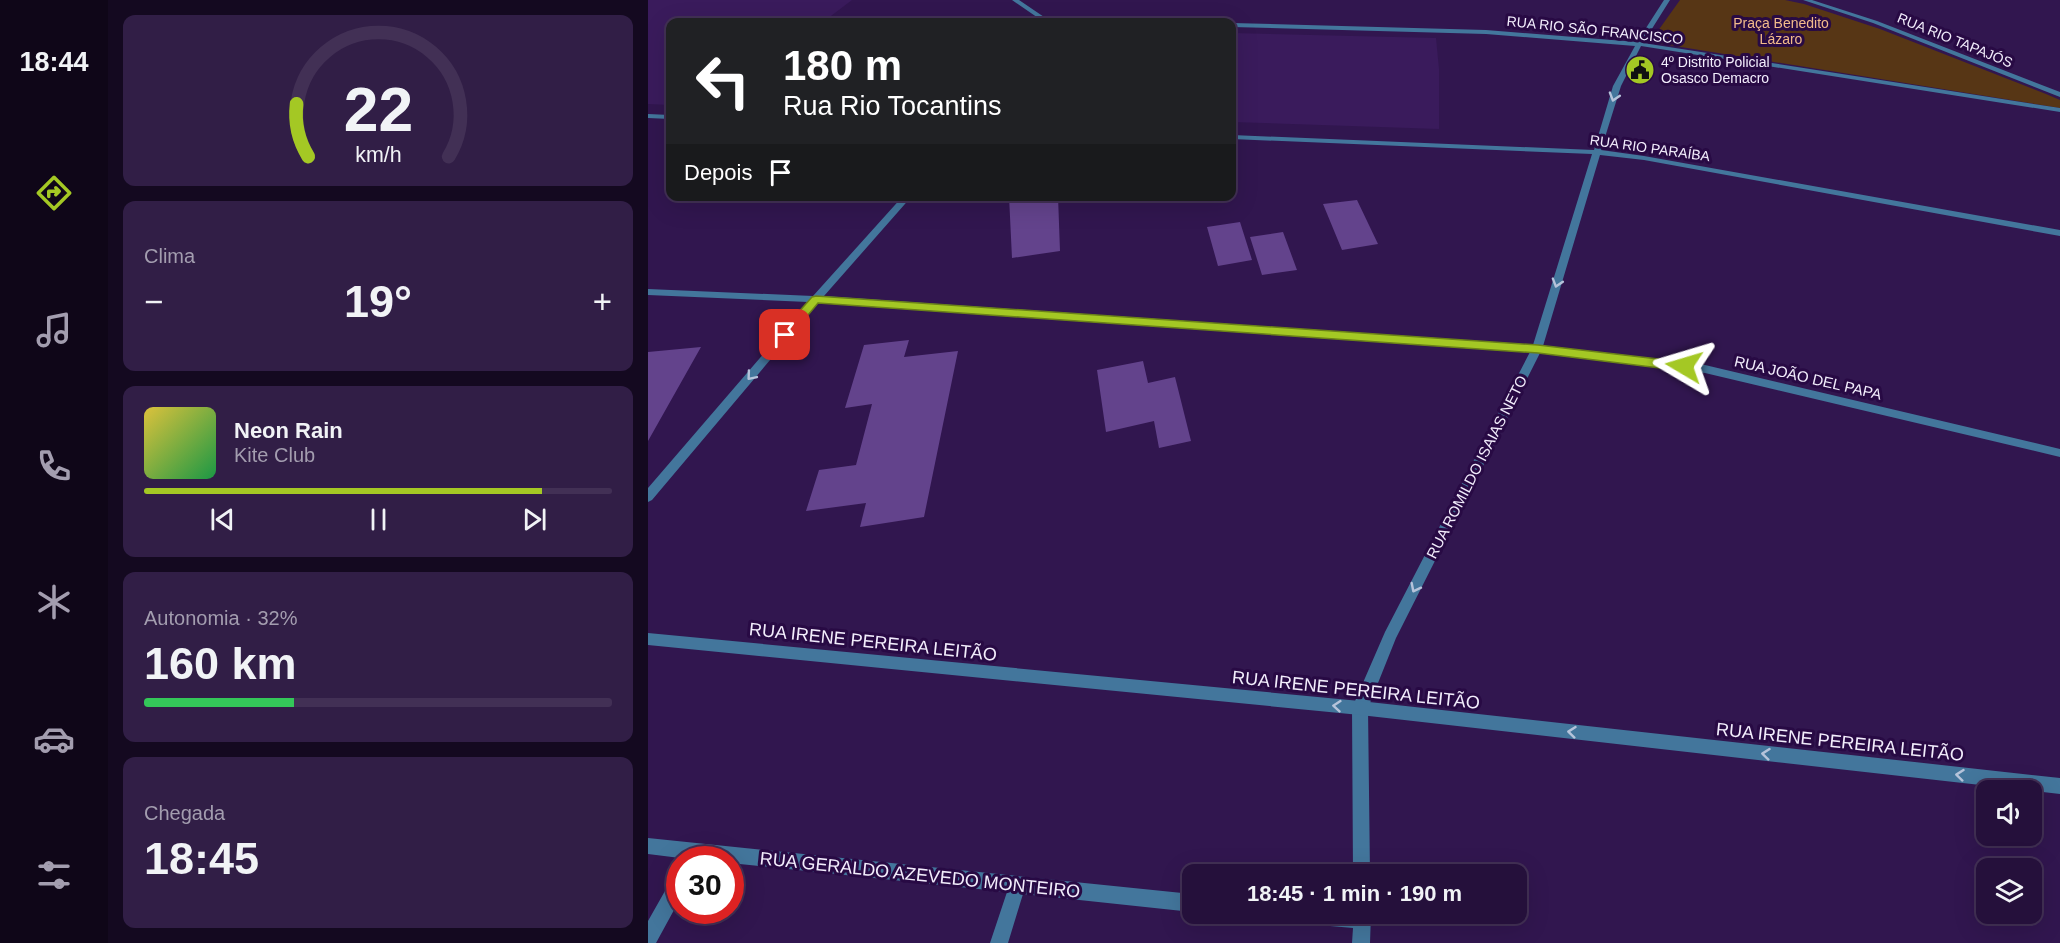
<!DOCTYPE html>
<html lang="pt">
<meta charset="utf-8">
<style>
body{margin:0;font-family:Helvetica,sans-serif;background:#311e46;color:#f1f3f6;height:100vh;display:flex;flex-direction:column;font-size:22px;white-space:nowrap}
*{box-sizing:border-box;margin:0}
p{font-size:20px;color:#a39daf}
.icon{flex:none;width:33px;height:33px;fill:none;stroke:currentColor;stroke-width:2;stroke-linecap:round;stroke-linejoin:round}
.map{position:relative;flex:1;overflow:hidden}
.panel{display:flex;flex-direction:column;gap:15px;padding:15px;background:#140920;width:540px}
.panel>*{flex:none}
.banner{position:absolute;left:18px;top:18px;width:570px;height:183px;border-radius:12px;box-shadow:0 6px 24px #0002,0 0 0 2px #423055;background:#202124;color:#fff;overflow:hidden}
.buttons{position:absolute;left:1328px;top:780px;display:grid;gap:12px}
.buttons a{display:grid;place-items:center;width:66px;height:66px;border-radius:12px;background:#25103b;box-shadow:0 6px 24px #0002,0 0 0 2px #423055;font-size:30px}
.speed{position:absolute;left:18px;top:846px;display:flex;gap:12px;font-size:30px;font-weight:700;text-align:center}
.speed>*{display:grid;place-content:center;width:78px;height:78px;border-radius:50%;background:#25103b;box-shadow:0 6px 24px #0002,0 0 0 2px #423055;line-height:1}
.speed .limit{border:9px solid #d22;background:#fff;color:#111}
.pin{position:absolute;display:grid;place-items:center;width:51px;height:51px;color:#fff;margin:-26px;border-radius:12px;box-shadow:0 3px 9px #0006}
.me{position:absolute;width:66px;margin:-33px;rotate:277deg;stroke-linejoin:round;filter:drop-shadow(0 0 4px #0008)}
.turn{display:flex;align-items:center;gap:21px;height:126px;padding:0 18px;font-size:27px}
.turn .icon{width:78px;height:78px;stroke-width:2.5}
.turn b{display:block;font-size:42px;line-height:51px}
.then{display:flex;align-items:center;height:57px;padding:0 18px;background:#0003;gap:12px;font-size:22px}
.big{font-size:45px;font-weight:700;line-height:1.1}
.panel .widget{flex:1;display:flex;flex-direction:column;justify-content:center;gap:9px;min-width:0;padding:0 21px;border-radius:12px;background:#311e46}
.panel .dial{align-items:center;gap:0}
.dial svg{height:156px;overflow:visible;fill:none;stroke:#423055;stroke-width:7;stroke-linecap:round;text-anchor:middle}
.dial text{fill:#f1f3f6;stroke:none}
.song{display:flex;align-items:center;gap:18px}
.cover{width:72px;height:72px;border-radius:9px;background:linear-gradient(135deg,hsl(50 70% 55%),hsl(140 70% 35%))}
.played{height:6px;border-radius:3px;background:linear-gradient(90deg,#a4c824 85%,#423055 85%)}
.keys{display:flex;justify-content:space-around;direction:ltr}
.heat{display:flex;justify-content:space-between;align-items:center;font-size:33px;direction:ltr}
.charge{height:9px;border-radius:4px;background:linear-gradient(90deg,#34c759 32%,#423055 0)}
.trip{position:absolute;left:534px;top:864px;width:345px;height:60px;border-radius:12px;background:#25103b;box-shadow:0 6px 24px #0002,0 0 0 2px #423055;font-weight:700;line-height:60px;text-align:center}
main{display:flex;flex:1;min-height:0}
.menu{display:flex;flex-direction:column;width:108px;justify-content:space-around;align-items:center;background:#0f0618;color:#a39daf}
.menu .icon{width:42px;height:42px}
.menu .active{color:#a4c824}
.menu b{font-size:27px;color:#f1f3f6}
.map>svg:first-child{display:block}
.built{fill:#3a1b5c}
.green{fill:#573615}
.building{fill:#63438c}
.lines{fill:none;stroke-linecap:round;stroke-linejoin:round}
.minor{fill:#43769c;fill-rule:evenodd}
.tertiary{fill:#43769c;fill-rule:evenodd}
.oneway{stroke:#b5c3da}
.route{fill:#a4c824;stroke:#6b8217;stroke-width:1.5}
.labels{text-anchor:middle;stroke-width:6;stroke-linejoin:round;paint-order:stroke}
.far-park-label{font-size:14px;fill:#f2bb8b;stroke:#280a44}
.far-street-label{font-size:14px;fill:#f2edfc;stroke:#280a44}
.far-poi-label{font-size:14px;fill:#f2edfc;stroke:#280a44;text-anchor:start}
.street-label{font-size:15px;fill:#f2edfc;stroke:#280a44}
.near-street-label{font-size:18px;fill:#f2edfc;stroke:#280a44}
</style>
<main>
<nav class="menu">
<b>18:44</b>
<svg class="icon active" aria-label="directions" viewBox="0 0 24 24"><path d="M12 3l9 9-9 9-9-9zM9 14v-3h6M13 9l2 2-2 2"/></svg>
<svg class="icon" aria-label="music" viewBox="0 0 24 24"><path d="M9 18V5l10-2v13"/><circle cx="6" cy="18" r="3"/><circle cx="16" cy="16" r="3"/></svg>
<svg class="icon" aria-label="phone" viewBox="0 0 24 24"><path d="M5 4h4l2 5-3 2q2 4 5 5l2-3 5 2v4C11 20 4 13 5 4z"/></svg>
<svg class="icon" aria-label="climate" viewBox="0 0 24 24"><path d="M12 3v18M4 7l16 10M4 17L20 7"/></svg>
<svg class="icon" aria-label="car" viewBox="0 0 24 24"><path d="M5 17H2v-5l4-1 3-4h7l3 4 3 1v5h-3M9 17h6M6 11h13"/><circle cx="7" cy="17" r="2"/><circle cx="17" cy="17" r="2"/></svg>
<svg class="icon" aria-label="filters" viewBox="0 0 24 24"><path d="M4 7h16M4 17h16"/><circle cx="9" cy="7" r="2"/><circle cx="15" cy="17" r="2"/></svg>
</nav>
<section class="panel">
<div class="widget dial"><svg viewBox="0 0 100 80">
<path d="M14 69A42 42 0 1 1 86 69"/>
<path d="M14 69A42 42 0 0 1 8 42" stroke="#a4c824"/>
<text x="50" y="56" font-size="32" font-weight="700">22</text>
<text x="50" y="72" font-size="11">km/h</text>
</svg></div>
<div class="widget"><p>Clima</p>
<div class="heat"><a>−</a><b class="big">19°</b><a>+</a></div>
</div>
<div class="widget">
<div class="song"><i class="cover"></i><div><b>Neon Rain</b><p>Kite Club</p></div></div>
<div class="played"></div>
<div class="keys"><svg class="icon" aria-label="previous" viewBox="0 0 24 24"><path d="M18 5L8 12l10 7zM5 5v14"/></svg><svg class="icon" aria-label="pause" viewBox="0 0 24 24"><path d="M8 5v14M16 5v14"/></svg><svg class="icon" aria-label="next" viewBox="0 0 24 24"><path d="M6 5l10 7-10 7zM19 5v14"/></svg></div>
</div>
<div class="widget"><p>Autonomia · 32%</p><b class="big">160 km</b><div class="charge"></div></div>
<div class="widget"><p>Chegada</p><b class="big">18:45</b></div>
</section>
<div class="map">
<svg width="1412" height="943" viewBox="0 0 1412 943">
<rect width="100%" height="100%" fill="#31164f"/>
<path class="built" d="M 0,0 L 204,0 L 175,22 L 22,22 L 22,105 L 0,104 Z
M 584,33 L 788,38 L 791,69 L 791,129 L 584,122 Z"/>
<path class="green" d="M 1032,0 L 1137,0 L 1156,4 L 1232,29 L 1398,94 L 1412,100 L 1412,108 L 1002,42 Z"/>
<path class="building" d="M 361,196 L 410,196 L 412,251 L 364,258 Z
M 709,200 L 730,244 L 694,250 L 675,204 Z
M 592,222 L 604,260 L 570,266 L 559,227 Z
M 635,232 L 649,270 L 614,275 L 602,237 Z
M 261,340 L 256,357 L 310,351 L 276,517 L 212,527 L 218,503 L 158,511 L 171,470 L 208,465 L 224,404 L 197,408 L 216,345 Z
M 53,347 L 0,441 L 0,352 Z
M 495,361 L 500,383 L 527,377 L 543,441 L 511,448 L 506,421 L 458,432 L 449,370 Z"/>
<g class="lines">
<path class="minor" d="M 364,0 L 371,0 L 399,19 L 460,20 L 463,22 L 396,22 Z
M 1016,0 L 1022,0 L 995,43 L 1412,108 L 1412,112 L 993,46 L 973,86 L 953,150 L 996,156 L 1412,230 L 1412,236 L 996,160 L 952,155 L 895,346 L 1057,365 L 1412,449 L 1412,457 L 1057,373 L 892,353 L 748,638 L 720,708 L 722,874 L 705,874 L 704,708 L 737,632 L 882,352 L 171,302 L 4,500 L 0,502 L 0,488 L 160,302 L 0,295 L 0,289 L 165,296 L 255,196 L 264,196 L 176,296 L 885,345 L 944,154 L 584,139 L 584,135 L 946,150 L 965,86 L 987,46 L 838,34 L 584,27 L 584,23 L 838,30 L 989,42 Z
M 1155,0 L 1164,0 L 1229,21 L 1412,92 L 1412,97 L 1225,23 Z
M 0,114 L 22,115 L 22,119 L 0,118 Z
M 0,838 L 544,894 L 544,912 L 375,894 L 360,943 L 342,943 L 359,892 L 82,863 L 82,860 L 48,860 L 0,854 Z
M 32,873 L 32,899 L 8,943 L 0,943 L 0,921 L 26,875 Z
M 639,914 L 723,914 L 722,943 L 704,943 L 705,928 L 648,923 L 642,920 Z"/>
<path class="tertiary" d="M 0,633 L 712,701 L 1412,778 L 1412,794 L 712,715 L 0,645 Z"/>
</g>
<defs><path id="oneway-chevron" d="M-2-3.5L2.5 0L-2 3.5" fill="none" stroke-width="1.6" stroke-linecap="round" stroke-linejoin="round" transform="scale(1.5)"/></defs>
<g class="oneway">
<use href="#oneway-chevron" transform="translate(966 97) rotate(107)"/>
<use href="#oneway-chevron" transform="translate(909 283) rotate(107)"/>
<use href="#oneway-chevron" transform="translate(103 376) rotate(130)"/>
<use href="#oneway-chevron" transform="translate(767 588) rotate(117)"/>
<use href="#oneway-chevron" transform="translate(689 706) rotate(-175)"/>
<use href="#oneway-chevron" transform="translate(924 732) rotate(-174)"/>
<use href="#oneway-chevron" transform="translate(1118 754) rotate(-174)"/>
<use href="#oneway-chevron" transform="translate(1312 775) rotate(-174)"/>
</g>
<path class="route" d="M 168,296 L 890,345 L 1036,362 L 1042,366 L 1036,371 L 890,353 L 170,303 L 141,338 L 133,338 L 133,332 L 164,297 Z"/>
<defs>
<g id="civic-disc" transform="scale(1.5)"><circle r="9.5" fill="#a4c824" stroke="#280a44"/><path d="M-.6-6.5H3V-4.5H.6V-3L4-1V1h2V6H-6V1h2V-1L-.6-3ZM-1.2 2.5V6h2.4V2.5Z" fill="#111"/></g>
</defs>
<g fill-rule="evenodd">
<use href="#civic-disc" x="992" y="70"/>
</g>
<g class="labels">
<g class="far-park-label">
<text x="1133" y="28">Praça Benedito<tspan x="1133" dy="16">Lázaro</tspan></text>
</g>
<g class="far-street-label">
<text transform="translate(947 30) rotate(6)" y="5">RUA RIO SÃO FRANCISCO</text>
<text transform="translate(1307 40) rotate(22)" y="5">RUA RIO TAPAJÓS</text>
<text transform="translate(1002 148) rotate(8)" y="5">RUA RIO PARAÍBA</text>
</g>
<g class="far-poi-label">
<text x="1013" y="67">4º Distrito Policial<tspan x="1013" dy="16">Osasco Demacro</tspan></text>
</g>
<g class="street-label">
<text transform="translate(1160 378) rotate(13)" y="5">RUA JOÃO DEL PAPA</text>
<text transform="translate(829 467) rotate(-63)" y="5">RUA ROMILDO ISAIAS NETO</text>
</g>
<g class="near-street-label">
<text transform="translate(225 642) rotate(6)" y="6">RUA IRENE PEREIRA LEITÃO</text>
<text transform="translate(708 690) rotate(6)" y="6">RUA IRENE PEREIRA LEITÃO</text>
<text transform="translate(1192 742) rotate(6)" y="6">RUA IRENE PEREIRA LEITÃO</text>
<text transform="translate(272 875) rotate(6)" y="6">RUA GERALDO AZEVEDO MONTEIRO</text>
</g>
</g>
</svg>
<div class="buttons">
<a><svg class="icon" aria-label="sound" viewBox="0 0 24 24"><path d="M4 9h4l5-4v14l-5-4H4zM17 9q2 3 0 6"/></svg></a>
<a><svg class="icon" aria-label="layers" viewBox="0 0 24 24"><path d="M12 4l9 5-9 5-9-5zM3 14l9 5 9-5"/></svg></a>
</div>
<div class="speed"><div class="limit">30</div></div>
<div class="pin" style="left:137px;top:335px;background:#d93025"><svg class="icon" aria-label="arrive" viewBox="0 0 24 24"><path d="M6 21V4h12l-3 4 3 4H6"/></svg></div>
<svg class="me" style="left:1036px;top:366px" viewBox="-20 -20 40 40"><path d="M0-17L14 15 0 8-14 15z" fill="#a4c824" stroke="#fff" stroke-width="4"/></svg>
<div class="trip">18:45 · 1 min · 190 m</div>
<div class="banner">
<div class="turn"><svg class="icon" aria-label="left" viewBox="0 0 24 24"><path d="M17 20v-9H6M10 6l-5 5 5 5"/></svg><div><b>180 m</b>Rua Rio Tocantins</div></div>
<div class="then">Depois<svg class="icon" aria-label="arrive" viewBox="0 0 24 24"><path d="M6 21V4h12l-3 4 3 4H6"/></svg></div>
</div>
</div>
</main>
